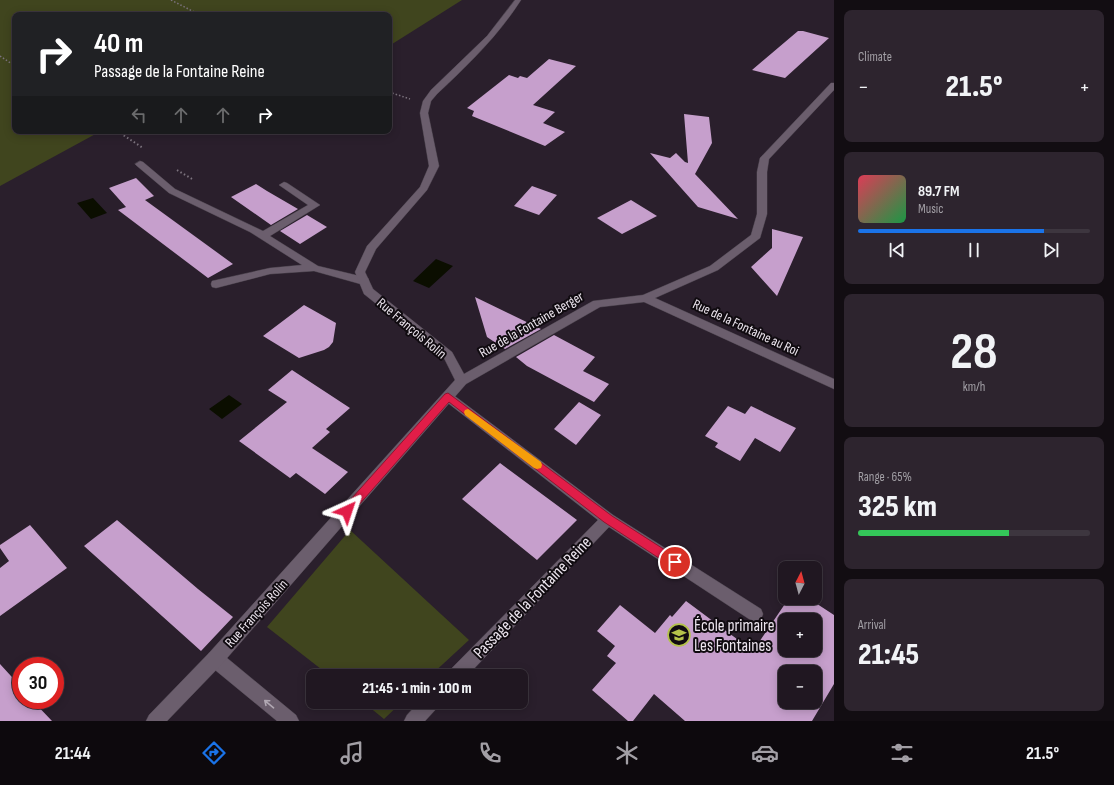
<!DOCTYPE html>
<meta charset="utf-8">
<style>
body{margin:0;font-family:"Sofia Sans Condensed",sans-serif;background:#2d242e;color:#f1f3f6;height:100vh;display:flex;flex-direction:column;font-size:15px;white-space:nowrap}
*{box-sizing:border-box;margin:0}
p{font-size:13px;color:#a29fa5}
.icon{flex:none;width:22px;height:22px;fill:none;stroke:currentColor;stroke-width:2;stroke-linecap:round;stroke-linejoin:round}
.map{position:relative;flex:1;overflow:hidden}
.side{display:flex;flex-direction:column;gap:10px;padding:10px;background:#120d12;width:280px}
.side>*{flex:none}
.top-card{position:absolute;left:12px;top:12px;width:380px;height:122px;border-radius:8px;box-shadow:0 2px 10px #0003,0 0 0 1px #3d363f;background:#202124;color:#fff;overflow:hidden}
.needle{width:26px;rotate:6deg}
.fabs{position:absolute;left:778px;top:561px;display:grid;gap:8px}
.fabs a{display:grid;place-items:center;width:44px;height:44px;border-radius:8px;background:#201721;box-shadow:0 2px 10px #0003,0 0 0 1px #3d363f;font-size:20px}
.speed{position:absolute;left:12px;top:657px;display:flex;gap:8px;font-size:20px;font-weight:700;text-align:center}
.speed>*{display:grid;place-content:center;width:52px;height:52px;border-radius:50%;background:#201721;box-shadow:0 2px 10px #0003,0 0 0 1px #3d363f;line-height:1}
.speed .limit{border:6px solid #d22;background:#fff;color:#111}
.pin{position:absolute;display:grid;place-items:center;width:34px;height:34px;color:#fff;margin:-17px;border:2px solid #fff;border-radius:50%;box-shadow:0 1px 4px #0007}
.me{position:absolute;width:44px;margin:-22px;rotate:42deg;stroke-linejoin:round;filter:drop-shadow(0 0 3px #0008)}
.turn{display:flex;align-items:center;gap:14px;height:84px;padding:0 16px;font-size:18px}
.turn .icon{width:52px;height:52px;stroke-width:2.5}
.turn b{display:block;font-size:28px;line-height:34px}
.lanes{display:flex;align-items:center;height:38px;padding:0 16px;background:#0003;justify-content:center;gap:20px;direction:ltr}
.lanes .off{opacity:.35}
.big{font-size:30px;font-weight:800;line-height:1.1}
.side .card{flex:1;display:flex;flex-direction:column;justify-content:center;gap:6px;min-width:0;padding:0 14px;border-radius:8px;background:#2d242e}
.side .dial{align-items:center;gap:0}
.dial b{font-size:52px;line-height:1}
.song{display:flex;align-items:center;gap:12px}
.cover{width:48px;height:48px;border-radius:6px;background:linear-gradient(135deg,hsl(350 70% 55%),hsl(140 70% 35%))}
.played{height:4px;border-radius:2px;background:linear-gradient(90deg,#1a73e8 80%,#3d363f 80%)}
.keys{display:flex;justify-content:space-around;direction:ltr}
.heat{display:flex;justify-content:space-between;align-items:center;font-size:22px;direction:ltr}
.charge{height:6px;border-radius:3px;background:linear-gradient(90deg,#34c759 65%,#3d363f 0)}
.trip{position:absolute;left:306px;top:669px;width:222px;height:40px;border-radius:8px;background:#201721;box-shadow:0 2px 10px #0003,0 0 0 1px #3d363f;font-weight:800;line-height:40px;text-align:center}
.dock{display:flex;height:64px;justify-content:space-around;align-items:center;background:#0d090d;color:#a29fa5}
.dock .icon{width:28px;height:28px}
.dock .on{color:#1a73e8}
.dock b{font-size:18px;color:#f1f3f6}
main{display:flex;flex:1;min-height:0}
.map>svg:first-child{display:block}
.green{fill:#40451e}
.water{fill:#0b0e00}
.building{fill:#c69fcc;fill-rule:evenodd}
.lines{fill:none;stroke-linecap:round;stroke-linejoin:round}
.service-casing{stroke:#463e48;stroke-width:1}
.minor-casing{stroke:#463e48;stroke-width:1}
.path-far1{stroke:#7c737e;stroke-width:1.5;stroke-dasharray:1.5 2;stroke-linecap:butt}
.path{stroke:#7c737e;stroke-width:2;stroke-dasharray:1.5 2.5;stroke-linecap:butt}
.service{fill:#6b5e6d;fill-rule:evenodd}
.minor{fill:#6b5e6d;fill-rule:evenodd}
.oneway{stroke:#b1a8b3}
.route{fill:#e11d48;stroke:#92132f}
.slow{fill:#f59e0b}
.labels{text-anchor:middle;stroke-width:4;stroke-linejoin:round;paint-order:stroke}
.street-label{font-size:14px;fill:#ebe4ed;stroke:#100b10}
.near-street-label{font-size:17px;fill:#ebe4ed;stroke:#100b10}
.near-poi-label{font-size:17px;fill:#ebe4ed;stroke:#100b10;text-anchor:start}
</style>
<main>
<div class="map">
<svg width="834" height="721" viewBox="0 0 834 721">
<rect width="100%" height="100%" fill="#2a1f2c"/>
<path class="green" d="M 0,0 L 462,0 L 389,46 L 389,15 L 15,15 L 15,131 L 101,131 L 0,186 Z
M 350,530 L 469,640 L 430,676 L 330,676 L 267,627 Z
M 363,702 L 402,702 L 384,719 Z"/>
<path class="water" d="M 93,198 L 107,213 L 91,219 L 77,203 Z
M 436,259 L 453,266 L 429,288 L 413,281 Z
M 229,395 L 242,404 L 222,419 L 209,409 Z"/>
<path class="building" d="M 798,31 L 803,31 L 829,38 L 785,78 L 752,70 Z
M 549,59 L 576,66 L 533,105 L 555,112 L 543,123 L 565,132 L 545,146 L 472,116 L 474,111 L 467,108 L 509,75 L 518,78 L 520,76 L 527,78 Z
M 684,114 L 709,117 L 712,143 L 695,174 L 738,219 L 698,207 L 650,153 L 670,158 L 676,153 L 685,162 L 688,163 Z
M 136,178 L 154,196 L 145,200 L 233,264 L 208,278 L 118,210 L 126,207 L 109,188 Z
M 256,184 L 267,191 L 298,209 L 271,225 L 231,197 Z
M 532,186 L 557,195 L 539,215 L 514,206 Z
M 631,200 L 657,216 L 622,234 L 597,218 Z
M 307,215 L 327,227 L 300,244 L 280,231 Z
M 772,229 L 803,237 L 777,296 L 751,267 L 772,248 Z
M 475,297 L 541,329 L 505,349 L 487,337 Z
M 304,305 L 336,323 L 333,342 L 329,347 L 324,350 L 299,358 L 263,336 Z
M 554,335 L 595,357 L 583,371 L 609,384 L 594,402 L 527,366 L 516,357 Z
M 292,370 L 350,408 L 326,429 L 330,432 L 312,448 L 348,472 L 325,494 L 296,473 L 290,478 L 239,441 L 287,402 L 268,390 Z
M 579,402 L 601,415 L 576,445 L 554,429 Z
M 728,406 L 745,414 L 751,406 L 796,428 L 780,452 L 755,438 L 740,461 L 715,447 L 718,443 L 705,436 Z
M 500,463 L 577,520 L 537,560 L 462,499 Z
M 117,520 L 198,589 L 233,617 L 201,651 L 84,546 Z
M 30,525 L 67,568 L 0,616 L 0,568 L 9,561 L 0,548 L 0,545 Z
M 789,598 L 808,598 L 834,615 L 834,684 L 812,721 L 685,721 L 654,694 L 633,721 L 628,721 L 592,690 L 616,663 L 607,656 L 615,646 L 597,631 L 620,605 L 655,633 L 670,615 L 672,617 L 686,601 L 753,651 ZM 785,620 L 815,620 L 815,650 L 785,650 ZM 785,672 L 815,672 L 815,702 L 785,702 Z
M 0,664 L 21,687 L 21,700 L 32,700 L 52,721 L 0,721 Z"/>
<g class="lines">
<g class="service-casing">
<path id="service" d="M 140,161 L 143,162 L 175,189 L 263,231 L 308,205 L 279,185 L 284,182 L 287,183 L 320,205 L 270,236 L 318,266 L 368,278 L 369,281 L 368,284 L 364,285 L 314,271 L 270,274 L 216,288 L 212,287 L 211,284 L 212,281 L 270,268 L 302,265 L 250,232 L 169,193 L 137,166 L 135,164 Z
M 448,392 L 452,394 L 613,515 L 761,609 L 763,614 L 761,619 L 755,621 L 749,619 L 609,527 L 467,676 L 448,676 L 450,670 L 598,520 L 444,400 L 442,397 L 444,394 Z
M 215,651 L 221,653 L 296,715 L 299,721 L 277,721 L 209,665 L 207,659 L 209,653 Z
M 419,702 L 439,702 L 437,708 L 425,721 L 404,721 L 407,715 Z"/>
</g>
<g class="minor-casing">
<path id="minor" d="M 515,0 L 521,0 C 498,36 468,65 437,94 L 431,101 L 428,113 L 439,166 L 427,190 L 376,249 L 365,272 L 373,289 L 452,352 L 464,374 L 593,301 L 643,295 L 710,266 L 751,235 L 757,214 L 757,172 L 760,158 L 831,83 L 834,83 L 834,90 L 769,159 L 767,172 L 767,214 L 760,238 L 718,270 L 655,298 L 834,379 L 834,389 L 644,302 L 600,307 L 466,384 L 221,665 L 167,721 L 146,721 L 149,715 L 209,653 L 455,380 L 444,358 L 364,294 L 355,272 L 367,246 L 420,187 L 429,166 L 420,113 L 423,101 L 431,90 L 487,36 Z"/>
</g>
<path class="path-far1" d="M 171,0 L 200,15
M 0,56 L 15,66
M 389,92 L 410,99"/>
<path class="path" d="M 117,131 L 143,148
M 177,170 L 192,179"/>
<use href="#service" class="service"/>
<use href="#minor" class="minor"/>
</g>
<defs><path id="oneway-shaft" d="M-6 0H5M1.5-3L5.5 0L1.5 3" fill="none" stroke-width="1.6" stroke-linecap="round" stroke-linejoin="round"/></defs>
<use class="oneway" href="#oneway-shaft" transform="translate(269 704) rotate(-140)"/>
<path class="route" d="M 448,393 L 612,516 L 679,559 L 681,562 L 679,566 L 675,567 L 671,566 L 604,522 L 449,402 L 351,514 L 347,515 L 343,514 L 342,511 L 343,508 L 445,394 Z"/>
<path class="slow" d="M 468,409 L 541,462 L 542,465 L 541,468 L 537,469 L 534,468 L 465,415 L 464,412 L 465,410 Z"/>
<defs>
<g id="school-ring" transform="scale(1.15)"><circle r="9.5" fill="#100b10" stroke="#b4c24a" stroke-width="1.5"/><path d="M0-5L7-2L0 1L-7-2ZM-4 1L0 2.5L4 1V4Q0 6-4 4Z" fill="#b4c24a"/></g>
</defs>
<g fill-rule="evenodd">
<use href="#school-ring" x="679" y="635"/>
</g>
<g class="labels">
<g class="street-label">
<text transform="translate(531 324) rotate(-30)" y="5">Rue de la Fontaine Berger</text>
<text transform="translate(746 327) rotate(25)" y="5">Rue de la Fontaine au Roi</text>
<text transform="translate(412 328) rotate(40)" y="5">Rue François Rolin</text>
<text transform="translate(256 613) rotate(-48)" y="5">Rue François Rolin</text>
</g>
<g class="near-street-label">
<text transform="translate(532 597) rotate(-46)" y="6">Passage de la Fontaine Reine</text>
</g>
<g class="near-poi-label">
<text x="694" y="631">École primaire<tspan x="694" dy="20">Les Fontaines</tspan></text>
</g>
</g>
</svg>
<div class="fabs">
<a><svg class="needle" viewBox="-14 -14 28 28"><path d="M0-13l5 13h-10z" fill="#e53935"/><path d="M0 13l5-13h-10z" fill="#a29fa5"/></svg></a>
<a>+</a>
<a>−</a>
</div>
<div class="speed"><div class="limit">30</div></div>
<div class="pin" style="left:675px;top:562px;background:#d93025"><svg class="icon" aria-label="arrive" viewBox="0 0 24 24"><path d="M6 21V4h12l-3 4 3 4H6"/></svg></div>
<svg class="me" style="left:347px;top:511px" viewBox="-20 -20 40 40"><path d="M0-17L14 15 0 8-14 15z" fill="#e11d48" stroke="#fff" stroke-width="4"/></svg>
<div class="trip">21:45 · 1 min · 100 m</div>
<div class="top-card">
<div class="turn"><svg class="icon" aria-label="right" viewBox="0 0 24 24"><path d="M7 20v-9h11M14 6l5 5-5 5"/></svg><div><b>40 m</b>Passage de la Fontaine Reine</div></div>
<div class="lanes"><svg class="icon off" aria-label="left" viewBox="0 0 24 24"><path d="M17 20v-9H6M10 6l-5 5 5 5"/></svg><svg class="icon off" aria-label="ahead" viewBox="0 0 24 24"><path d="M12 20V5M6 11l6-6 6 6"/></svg><svg class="icon off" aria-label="ahead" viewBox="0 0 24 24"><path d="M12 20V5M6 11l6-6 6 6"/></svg><svg class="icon" aria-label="right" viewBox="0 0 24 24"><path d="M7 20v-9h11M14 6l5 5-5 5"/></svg></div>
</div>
</div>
<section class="side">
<div class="card"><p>Climate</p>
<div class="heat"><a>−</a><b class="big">21.5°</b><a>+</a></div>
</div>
<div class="card">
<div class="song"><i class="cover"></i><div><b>89.7 FM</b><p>Music</p></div></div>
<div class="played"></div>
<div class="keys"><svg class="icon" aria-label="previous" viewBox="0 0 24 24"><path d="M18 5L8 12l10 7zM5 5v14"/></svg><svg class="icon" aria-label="pause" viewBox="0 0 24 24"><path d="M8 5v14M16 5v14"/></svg><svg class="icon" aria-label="next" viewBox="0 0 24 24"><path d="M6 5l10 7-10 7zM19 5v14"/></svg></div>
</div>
<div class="card dial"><b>28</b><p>km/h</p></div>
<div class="card"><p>Range · 65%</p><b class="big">325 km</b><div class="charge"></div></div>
<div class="card"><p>Arrival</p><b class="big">21:45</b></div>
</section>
</main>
<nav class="dock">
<b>21:44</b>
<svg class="icon on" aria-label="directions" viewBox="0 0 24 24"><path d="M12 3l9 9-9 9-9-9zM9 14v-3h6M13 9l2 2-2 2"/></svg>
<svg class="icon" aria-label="music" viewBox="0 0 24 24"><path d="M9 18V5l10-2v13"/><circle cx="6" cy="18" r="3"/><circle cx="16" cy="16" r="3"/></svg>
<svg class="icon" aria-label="phone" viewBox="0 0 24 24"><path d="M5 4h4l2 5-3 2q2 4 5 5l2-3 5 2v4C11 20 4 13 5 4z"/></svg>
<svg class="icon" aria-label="climate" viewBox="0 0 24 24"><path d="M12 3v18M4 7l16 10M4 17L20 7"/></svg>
<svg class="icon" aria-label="car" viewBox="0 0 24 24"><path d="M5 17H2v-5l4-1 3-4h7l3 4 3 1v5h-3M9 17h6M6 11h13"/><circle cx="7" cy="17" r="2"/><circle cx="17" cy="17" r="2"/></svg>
<svg class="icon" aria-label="filters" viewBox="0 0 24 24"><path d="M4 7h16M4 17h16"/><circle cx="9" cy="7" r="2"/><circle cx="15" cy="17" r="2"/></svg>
<b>21.5°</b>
</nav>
